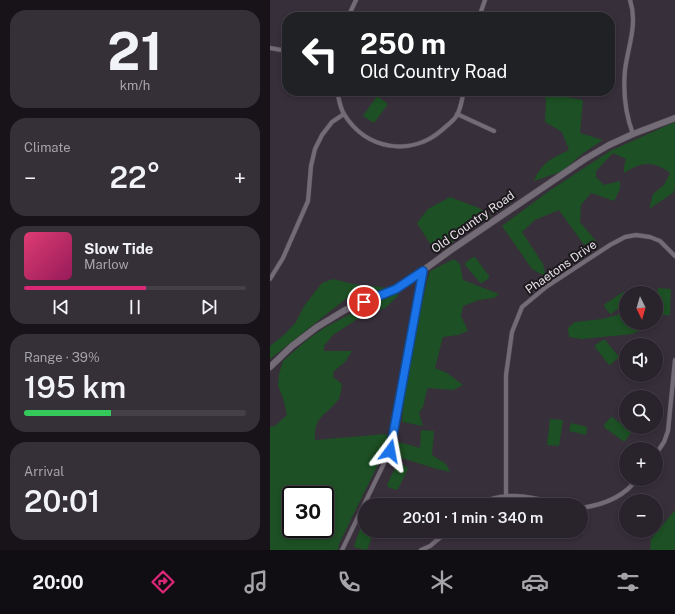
<!DOCTYPE html>
<meta charset="utf-8">
<style>
body{margin:0;font-family:"Public Sans",sans-serif;background:#352f38;color:#f1f3f6;height:100vh;display:flex;flex-direction:column;font-size:15px;white-space:nowrap}
*{box-sizing:border-box;margin:0}
p{font-size:13px;color:#a5a4a9}
.icon{flex:none;width:22px;height:22px;fill:none;stroke:currentColor;stroke-width:2;stroke-linecap:round;stroke-linejoin:round}
.map{position:relative;flex:1;overflow:hidden}
.details{display:flex;flex-direction:column;gap:10px;padding:10px;background:#171318;width:270px}
.details>*{flex:none}
.guide{position:absolute;left:12px;top:12px;width:333px;height:84px;border-radius:16px;box-shadow:0 2px 6px #0003,0 0 0 1px #454048;background:#202124;color:#fff;overflow:hidden}
.needle{width:26px;rotate:175deg}
.tools{position:absolute;left:349px;top:286px;display:grid;gap:8px}
.tools a{display:grid;place-items:center;width:44px;height:44px;border-radius:50%;background:#29232c;box-shadow:0 2px 6px #0003,0 0 0 1px #454048;font-size:20px}
.speed{position:absolute;left:12px;top:486px;display:flex;gap:8px;font-size:20px;font-weight:700;text-align:center}
.speed>*{display:grid;place-content:center;width:52px;height:52px;border-radius:50%;background:#29232c;box-shadow:0 2px 6px #0003,0 0 0 1px #454048;line-height:1}
.speed .limit{border:2px solid #111;border-radius:6px;background:#fff;color:#111}
.pin{position:absolute;display:grid;place-items:center;width:34px;height:34px;color:#fff;margin:-17px;border:2px solid #fff;border-radius:50%;box-shadow:0 1px 4px #0007}
.me{position:absolute;width:44px;margin:-22px;rotate:13deg;stroke-linejoin:round;filter:drop-shadow(0 0 3px #0008)}
.turn{display:flex;align-items:center;gap:14px;height:84px;padding:0 12px;font-size:18px}
.turn .icon{width:52px;height:52px;stroke-width:2.5}
.turn b{display:block;font-size:28px;line-height:34px}
.big{font-size:30px;font-weight:600;line-height:1.1}
.details .tile{flex:1;display:flex;flex-direction:column;justify-content:center;gap:6px;min-width:0;padding:0 14px;border-radius:16px;background:#352f38}
.details .dial{align-items:center;gap:0}
.dial b{font-size:52px;line-height:1}
.song{display:flex;align-items:center;gap:12px}
.cover{width:48px;height:48px;border-radius:6px;background:linear-gradient(135deg,hsl(340 70% 55%),hsl(330 70% 35%))}
.played{height:4px;border-radius:2px;background:linear-gradient(90deg,#db2777 55%,#454048 55%)}
.keys{display:flex;justify-content:space-around;direction:ltr}
.heat{display:flex;justify-content:space-between;align-items:center;font-size:22px;direction:ltr}
.charge{height:6px;border-radius:3px;background:linear-gradient(90deg,#34c759 39%,#454048 0)}
.trip{position:absolute;left:88px;top:498px;width:230px;height:40px;border-radius:20px;background:#29232c;box-shadow:0 2px 6px #0003,0 0 0 1px #454048;font-weight:600;line-height:40px;text-align:center}
.dock{display:flex;height:64px;justify-content:space-around;align-items:center;background:#100e12;color:#a5a4a9}
.dock .icon{width:28px;height:28px}
.dock .current{color:#db2777}
.dock b{font-size:18px;color:#f1f3f6}
main{display:flex;flex:1;min-height:0}
.map>svg:first-child{display:block}
.green{fill:#1d5024;fill-rule:evenodd}
.lines{fill:none;stroke-linecap:round;stroke-linejoin:round}
.street-casing{stroke:#524c55;stroke-width:5}
.secondary-casing{stroke:#524c55;stroke-width:7}
.street{stroke:#736b76;stroke-width:4}
.secondary{stroke:#736b76;stroke-width:6}
.route-casing{stroke:#114b97;stroke-width:10}
.route{stroke:#1a73e8;stroke-width:7}
.labels{text-anchor:middle;stroke-width:4;stroke-linejoin:round;paint-order:stroke}
.street-label{font-size:12px;fill:#e7e2e9;stroke:#1c191d}
</style>
<main>
<section class="details">
<div class="tile dial"><b>21</b><p>km/h</p></div>
<div class="tile"><p>Climate</p>
<div class="heat"><a>−</a><b class="big">22°</b><a>+</a></div>
</div>
<div class="tile">
<div class="song"><i class="cover"></i><div><b>Slow Tide</b><p>Marlow</p></div></div>
<div class="played"></div>
<div class="keys"><svg class="icon" aria-label="previous" viewBox="0 0 24 24"><path d="M18 5L8 12l10 7zM5 5v14"/></svg><svg class="icon" aria-label="pause" viewBox="0 0 24 24"><path d="M8 5v14M16 5v14"/></svg><svg class="icon" aria-label="next" viewBox="0 0 24 24"><path d="M6 5l10 7-10 7zM19 5v14"/></svg></div>
</div>
<div class="tile"><p>Range · 39%</p><b class="big">195 km</b><div class="charge"></div></div>
<div class="tile"><p>Arrival</p><b class="big">20:01</b></div>
</section>
<div class="map">
<svg width="405" height="550" viewBox="0 0 405 550">
<rect width="100%" height="100%" fill="#372f3a"/>
<path class="green" d="M 269,91 L 294,91 L 296,97 L 313,100 L 310,133 L 333,140 L 312,154 L 293,171 L 264,181 C 271,163 282,158 299,150 L 292,132 L 275,122 L 276,99 Z
M 107,96 L 118,104 L 104,123 L 93,116 Z
M 405,122 L 405,188 L 403,193 L 379,209 L 383,194 L 394,185 L 400,173 C 383,160 371,162 354,173 L 354,167 L 356,159 L 343,153 L 326,171 L 326,177 L 334,185 L 350,181 L 350,189 L 344,201 L 321,193 L 311,205 L 310,222 L 326,241 L 314,245 L 289,210 L 265,220 L 252,232 L 273,264 L 276,277 L 262,269 L 232,226 L 279,191 L 340,151 Z
M 180,197 L 209,208 L 221,216 L 166,253 L 147,223 L 158,209 Z
M 203,257 L 205,257 L 219,276 L 219,278 L 212,283 L 210,283 L 195,265 L 195,263 Z
M 184,259 L 190,264 L 193,280 L 229,294 L 224,298 L 209,300 L 193,306 L 191,316 L 198,331 L 188,335 L 173,337 L 165,368 L 177,373 L 193,385 L 183,390 L 158,388 C 154,397 156,405 149,413 L 153,426 L 132,422 L 136,378 L 157,281 L 160,271 Z
M 63,279 L 83,284 L 118,288 L 77,298 L 0,359 L 0,346 L 15,334 L 26,322 L 34,306 L 52,283 Z
M 388,288 L 401,289 L 400,315 L 386,315 Z
M 126,290 L 128,296 L 115,308 L 95,314 L 63,335 L 54,346 L 54,351 L 82,351 L 75,362 L 64,371 L 63,377 L 72,384 C 71,389 71,396 68,400 C 55,417 44,415 45,440 L 117,434 L 117,446 L 69,544 L 68,550 L 0,550 L 0,427 L 5,426 L 17,415 L 13,398 L 8,386 L 9,374 L 13,361 L 37,340 L 54,328 ZM 21,495 L 55,495 L 55,529 L 21,529 Z
M 353,292 L 356,293 L 356,303 L 341,314 L 340,314 L 334,306 L 335,304 Z
M 356,309 L 356,323 L 380,323 L 383,326 L 362,334 L 312,339 L 299,337 L 298,328 L 305,322 L 332,319 L 347,315 Z
M 333,340 L 335,340 L 349,357 L 340,365 L 339,365 L 325,347 L 325,345 Z
M 342,417 L 361,431 L 361,433 L 355,441 L 353,441 L 335,428 L 334,425 L 340,418 Z
M 280,419 L 293,420 L 289,446 L 277,445 Z
M 301,423 L 317,427 L 316,435 L 299,431 Z
M 151,430 L 164,431 L 162,455 L 176,464 L 180,472 L 167,469 L 122,455 L 129,442 L 150,448 Z
M 129,463 L 137,467 L 138,469 L 128,489 L 126,490 L 118,487 L 117,485 L 127,464 Z
M 405,510 L 405,550 L 380,550 L 381,539 Z
M 95,523 L 95,531 L 104,531 L 97,550 L 86,548 L 84,546 L 92,524 Z"/>
<g class="lines">
<g class="street-casing">
<path id="street" d="M 360,0 C 368,24 358,46 355,70 C 353,92 355,113 363,134
M 78,17 L 86,0
M 209,17 L 215,0
M 0,48 L 17,51
M 67,91 C 69,99 70,108 74,114 C 96,150 141,157 172,130 C 177,125 184,121 187,115 C 191,108 192,98 194,91
M 187,114 L 224,131
M 0,279 L 13,258 L 38,201 L 41,166 L 45,149 L 52,135 L 62,122 L 74,114
M 386,454 L 394,442 L 398,431 L 405,360
M 236,496 L 236,375 L 242,332 L 252,307 L 276,287 L 340,245 L 355,237 L 366,235 L 380,237 L 390,241 L 405,256
M 209,505 C 235,488 267,499 295,505
M 311,508 C 333,505 354,497 367,479
M 72,550 L 120,451 L 153,271
M 151,550 L 160,546 L 178,531"/>
</g>
<g class="secondary-casing">
<path id="secondary" d="M 0,367 L 22,346 L 47,327 L 75,310 L 110,296 L 137,282 L 181,250 L 315,159 L 339,145 L 363,134 L 405,118"/>
</g>
<use href="#street" class="street"/>
<use href="#secondary" class="secondary"/>
</g>
<g class="lines">
<g class="route-casing">
<path id="route" d="M 94,302 L 126,289 L 153,271 L 120,451"/>
</g>
<use href="#route" class="route"/>
</g>
<g class="labels">
<g class="street-label">
<text transform="translate(203 222) rotate(-35)" y="4">Old Country Road</text>
<text transform="translate(291 267) rotate(-35)" y="4">Phaetons Drive</text>
</g>
</g>
</svg>
<div class="tools">
<a><svg class="needle" viewBox="-14 -14 28 28"><path d="M0-13l5 13h-10z" fill="#e53935"/><path d="M0 13l5-13h-10z" fill="#a5a4a9"/></svg></a>
<a><svg class="icon" aria-label="sound" viewBox="0 0 24 24"><path d="M4 9h4l5-4v14l-5-4H4zM17 9q2 3 0 6"/></svg></a>
<a><svg class="icon" aria-label="search" viewBox="0 0 24 24"><circle cx="10" cy="10" r="6"/><path d="M15 15l6 6"/></svg></a>
<a>+</a>
<a>−</a>
</div>
<div class="speed"><div class="limit">30</div></div>
<div class="pin" style="left:94px;top:302px;background:#d93025"><svg class="icon" aria-label="arrive" viewBox="0 0 24 24"><path d="M6 21V4h12l-3 4 3 4H6"/></svg></div>
<svg class="me" style="left:120px;top:451px" viewBox="-20 -20 40 40"><path d="M0-17L14 15 0 8-14 15z" fill="#1a73e8" stroke="#fff" stroke-width="4"/></svg>
<div class="trip">20:01 · 1 min · 340 m</div>
<div class="guide">
<div class="turn"><svg class="icon" aria-label="left" viewBox="0 0 24 24"><path d="M17 20v-9H6M10 6l-5 5 5 5"/></svg><div><b>250 m</b>Old Country Road</div></div>
</div>
</div>
</main>
<nav class="dock">
<b>20:00</b>
<svg class="icon current" aria-label="directions" viewBox="0 0 24 24"><path d="M12 3l9 9-9 9-9-9zM9 14v-3h6M13 9l2 2-2 2"/></svg>
<svg class="icon" aria-label="music" viewBox="0 0 24 24"><path d="M9 18V5l10-2v13"/><circle cx="6" cy="18" r="3"/><circle cx="16" cy="16" r="3"/></svg>
<svg class="icon" aria-label="phone" viewBox="0 0 24 24"><path d="M5 4h4l2 5-3 2q2 4 5 5l2-3 5 2v4C11 20 4 13 5 4z"/></svg>
<svg class="icon" aria-label="climate" viewBox="0 0 24 24"><path d="M12 3v18M4 7l16 10M4 17L20 7"/></svg>
<svg class="icon" aria-label="car" viewBox="0 0 24 24"><path d="M5 17H2v-5l4-1 3-4h7l3 4 3 1v5h-3M9 17h6M6 11h13"/><circle cx="7" cy="17" r="2"/><circle cx="17" cy="17" r="2"/></svg>
<svg class="icon" aria-label="filters" viewBox="0 0 24 24"><path d="M4 7h16M4 17h16"/><circle cx="9" cy="7" r="2"/><circle cx="15" cy="17" r="2"/></svg>
</nav>
